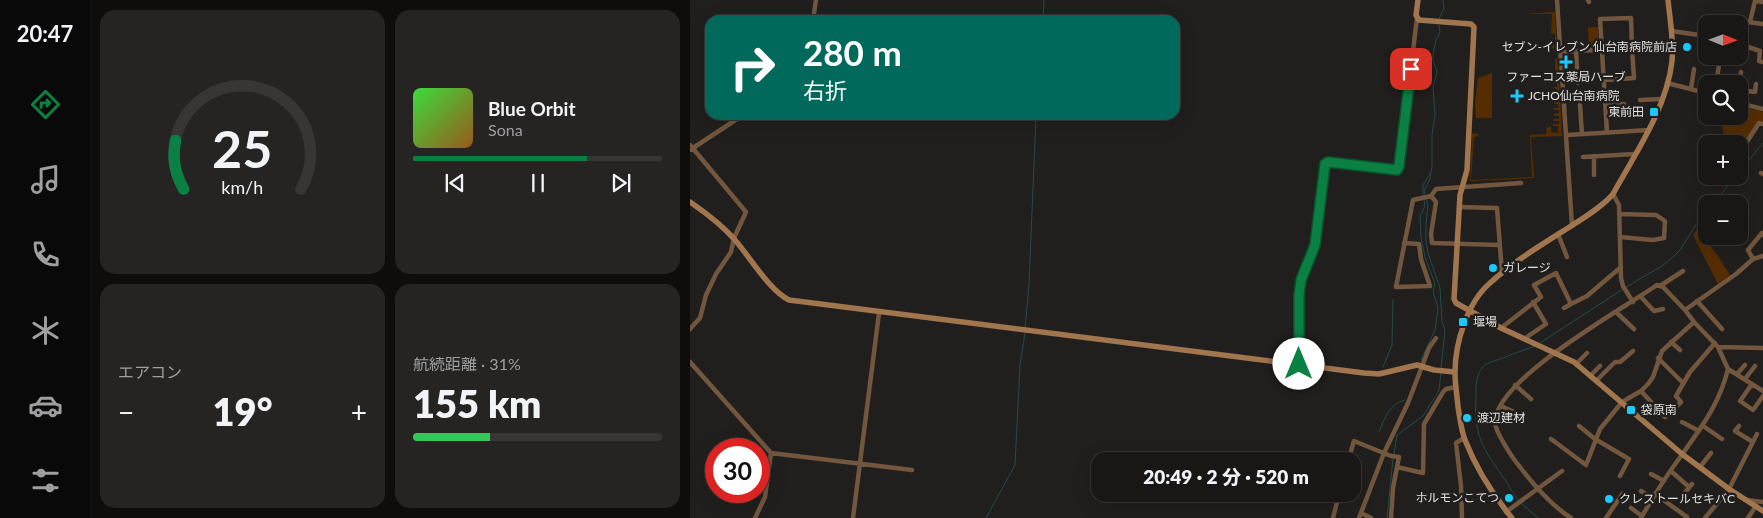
<!DOCTYPE html>
<html lang="ja">
<meta charset="utf-8">
<style>
body{margin:0;font-family:Lato,"Noto Sans JP",sans-serif;background:#262423;color:#f1f3f6;height:100vh;display:flex;flex-direction:column;font-size:19px;white-space:nowrap}
*{box-sizing:border-box;margin:0}
p{font-size:16px;color:#9f9fa1}
.icon{flex:none;width:28px;height:28px;fill:none;stroke:currentColor;stroke-width:2;stroke-linecap:round;stroke-linejoin:round}
.map{position:relative;flex:1;overflow:hidden}
.panel{display:flex;flex-direction:column;gap:10px;padding:10px;background:#0e0d0c;width:600px}
.panel>*{flex:none}
.top-card{position:absolute;left:15px;top:15px;width:475px;height:105px;border-radius:15px;box-shadow:0 5px 20px #0002,0 0 0 1px #373635;background:#00695c;color:#fff;overflow:hidden}
.needle{width:32px;rotate:91deg}
.controls{position:absolute;left:1008px;top:15px;display:grid;gap:10px}
.controls a{display:grid;place-items:center;width:50px;height:50px;border-radius:10px;background:#191716;box-shadow:0 5px 20px #0002,0 0 0 1px #373635;font-size:25px}
.speed{position:absolute;left:15px;top:438px;display:flex;gap:10px;font-size:25px;font-weight:700;text-align:center}
.speed>*{display:grid;place-content:center;width:65px;height:65px;border-radius:50%;background:#191716;box-shadow:0 5px 20px #0002,0 0 0 1px #373635;line-height:1}
.speed .limit{border:8px solid #d22;background:#fff;color:#111}
.pin{position:absolute;display:grid;place-items:center;width:42px;height:42px;color:#fff;margin:-21px;border-radius:10px;box-shadow:0 2px 8px #0006}
.me{position:absolute;width:55px;margin:-28px;rotate:0deg;stroke-linejoin:round;filter:drop-shadow(0 0 4px #0008)}
.turn{display:flex;align-items:center;gap:18px;height:105px;padding:0 15px;font-size:22px}
.turn .icon{width:65px;height:65px;stroke-width:2.5}
.turn b{display:block;font-size:35px;line-height:42px}
.big{font-size:38px;font-weight:800;line-height:1.1}
.panel .card{flex:1;display:flex;flex-direction:column;justify-content:center;gap:8px;min-width:0;padding:0 18px;border-radius:15px;background:#262423}
.panel .dial{align-items:center;gap:0}
.dial svg{height:130px;overflow:visible;fill:none;stroke:#373635;stroke-width:7;stroke-linecap:round;text-anchor:middle}
.dial text{fill:#f1f3f6;stroke:none}
.song{display:flex;align-items:center;gap:15px}
.cover{width:60px;height:60px;border-radius:8px;background:linear-gradient(135deg,hsl(120 70% 55%),hsl(30 70% 35%))}
.played{height:5px;border-radius:2px;background:linear-gradient(90deg,#0b8043 70%,#373635 70%)}
.keys{display:flex;justify-content:space-around;direction:ltr}
.heat{display:flex;justify-content:space-between;align-items:center;font-size:28px;direction:ltr}
.charge{height:8px;border-radius:4px;background:linear-gradient(90deg,#34c759 31%,#373635 0)}
.panel .tiles{flex:1;display:grid;gap:10px;grid-template-columns:repeat(2,1fr)}
.trip{position:absolute;left:401px;top:452px;width:270px;height:50px;border-radius:15px;background:#191716;box-shadow:0 5px 20px #0002,0 0 0 1px #373635;font-weight:800;line-height:50px;text-align:center}
main{display:flex;flex:1;min-height:0}
.menu{display:flex;flex-direction:column;width:90px;justify-content:space-around;align-items:center;background:#0a0909;color:#9f9fa1}
.menu .icon{width:35px;height:35px}
.menu .on{color:#0b8043}
.menu b{font-size:22px;color:#f1f3f6}
.map>svg:first-child{display:block}
.green{fill:#562d00}
.lines{fill:none;stroke-linecap:round;stroke-linejoin:round}
.stream{stroke:#224b4c;stroke-width:1}
.street{stroke:#72563e;stroke-width:4.5}
.secondary{stroke:#a1754e;stroke-width:5.5}
.route-casing{stroke:#07532c;stroke-width:12}
.route{stroke:#0b8043;stroke-width:9}
.poi-dot{fill:#1acafc;stroke:#211f1d;stroke-width:2}
.labels{text-anchor:middle;stroke-width:5;stroke-linejoin:round;paint-order:stroke}
.poi-label{font-size:12px;fill:#e2e0df;stroke:#211f1d;text-anchor:start}
</style>
<main>
<nav class="menu">
<b>20:47</b>
<svg class="icon on" aria-label="directions" viewBox="0 0 24 24"><path d="M12 3l9 9-9 9-9-9zM9 14v-3h6M13 9l2 2-2 2"/></svg>
<svg class="icon" aria-label="music" viewBox="0 0 24 24"><path d="M9 18V5l10-2v13"/><circle cx="6" cy="18" r="3"/><circle cx="16" cy="16" r="3"/></svg>
<svg class="icon" aria-label="phone" viewBox="0 0 24 24"><path d="M5 4h4l2 5-3 2q2 4 5 5l2-3 5 2v4C11 20 4 13 5 4z"/></svg>
<svg class="icon" aria-label="climate" viewBox="0 0 24 24"><path d="M12 3v18M4 7l16 10M4 17L20 7"/></svg>
<svg class="icon" aria-label="car" viewBox="0 0 24 24"><path d="M5 17H2v-5l4-1 3-4h7l3 4 3 1v5h-3M9 17h6M6 11h13"/><circle cx="7" cy="17" r="2"/><circle cx="17" cy="17" r="2"/></svg>
<svg class="icon" aria-label="filters" viewBox="0 0 24 24"><path d="M4 7h16M4 17h16"/><circle cx="9" cy="7" r="2"/><circle cx="15" cy="17" r="2"/></svg>
</nav>
<section class="panel">
<div class="tiles">
<div class="card dial"><svg viewBox="0 0 100 80">
<path d="M14 69A42 42 0 1 1 86 69"/>
<path d="M14 69A42 42 0 0 1 9 39" stroke="#0b8043"/>
<text x="50" y="56" font-size="32" font-weight="700">25</text>
<text x="50" y="72" font-size="11">km/h</text>
</svg></div>
<div class="card">
<div class="song"><i class="cover"></i><div><b>Blue Orbit</b><p>Sona</p></div></div>
<div class="played"></div>
<div class="keys"><svg class="icon" aria-label="previous" viewBox="0 0 24 24"><path d="M18 5L8 12l10 7zM5 5v14"/></svg><svg class="icon" aria-label="pause" viewBox="0 0 24 24"><path d="M8 5v14M16 5v14"/></svg><svg class="icon" aria-label="next" viewBox="0 0 24 24"><path d="M6 5l10 7-10 7zM19 5v14"/></svg></div>
</div>
<div class="card"><p>エアコン</p>
<div class="heat"><a>−</a><b class="big">19°</b><a>+</a></div>
</div>
<div class="card"><p>航続距離 · 31%</p><b class="big">155 km</b><div class="charge"></div></div>
</div>
</section>
<div class="map">
<svg width="1073" height="518" viewBox="0 0 1073 518">
<rect width="100%" height="100%" fill="#211f1d"/>
<path class="green" d="M 865,12 L 867,47 L 861,48 L 861,46 L 865,45 L 865,34 L 861,33 L 862,14 L 834,14 Z
M 898,27 L 908,27 L 908,48 L 899,49 Z
M 868,58 L 872,136 L 841,137 L 844,178 L 780,181 L 782,133 L 789,134 L 788,136 L 784,137 L 781,180 L 842,177 L 840,135 L 856,134 L 857,128 L 861,126 L 861,132 L 868,133 L 868,126 L 863,126 L 863,124 L 869,124 L 869,121 L 863,121 L 863,119 L 869,119 L 869,116 L 864,116 L 864,114 L 869,113 L 869,110 L 864,110 L 864,108 L 869,108 L 868,104 L 864,104 L 864,102 L 868,102 L 868,99 L 864,99 L 864,97 L 868,97 L 867,94 L 864,93 L 864,92 L 867,92 L 867,89 L 864,88 L 865,87 L 867,87 L 867,84 L 865,83 L 866,81 L 866,78 L 865,78 L 865,59 Z
M 802,73 L 802,118 L 786,118 L 785,103 L 788,78 Z
M 1049,106 L 1073,112 L 1073,123 L 1067,122 L 1055,142 L 1049,139 L 1046,144 L 1030,144 L 1034,135 L 1032,126 L 1035,116 L 1049,116 Z
M 1007,229 L 1028,256 L 1040,275 L 1028,284 L 1003,235 Z"/>
<g class="lines">
<path class="stream" d="M 749,19 L 754,8 L 753,0
M 353,20 L 354,0
M 1049,172 L 1073,143
M 735,194 L 734,191 L 740,179 L 742,166 L 742,135 L 745,115 L 743,87 L 747,72 L 743,60 L 743,55 L 746,40 L 750,32 L 749,25
M 733,195 L 733,185 L 741,172
M 736,198 L 738,205 L 736,224 L 736,241 L 738,253 L 750,288 L 752,321 L 755,330 L 751,368
M 1024,204 L 1045,176
M 936,287 L 972,266 L 984,256 L 990,250 L 1005,226 L 1016,213
M 335,329 L 339,285 L 346,115
M 850,343 L 933,289
M 731,360 L 745,330 L 748,308 L 743,291 L 745,284 L 735,257 L 731,238 L 730,216 L 735,206 L 734,199
M 693,367 L 702,345 L 703,299
M 689,432 C 695,418 699,404 715,400
M 704,454 L 707,435 L 733,416 L 749,390 L 751,372
M 828,500 C 822,492 817,482 811,474 C 790,444 784,433 786,395 C 786,383 786,372 796,364 L 845,346
M 831,503 L 848,518
M 296,518 L 325,465 L 330,365 L 335,333
M 697,518 L 703,458"/>
<path class="street" d="M 867,0 L 882,226
M 898,0 L 899,2
M 123,20 L 126,0
M 1060,22 L 1065,1 L 1073,2
M 1034,24 L 1035,19 L 1073,24
M 981,31 L 1016,36
M 1049,44 L 1070,51 L 1069,61 L 1073,62
M 870,52 L 942,48 L 944,78 L 914,80
M 886,52 L 888,83
M 977,83 L 1016,93
M 1026,84 L 1029,65
M 1049,85 L 1051,72
M 1001,89 L 1004,69
M 1049,90 L 1065,92 L 1066,84
M 950,100 L 971,99
M 1049,103 L 1073,109
M 890,105 L 892,134
M 916,105 L 934,104
M 917,132 L 910,19 L 941,18 L 942,48 L 981,45
M 877,135 L 959,130
M 0,145 L 56,212 L 44,238 L 41,252 L 26,274 L 16,295 L 10,318 L 0,329
M 0,150 L 53,115
M 1051,151 L 1069,123 L 1073,124
M 904,156 L 904,175
M 893,157 L 945,154
M 1071,173 L 1073,174
M 923,194 L 929,205 L 931,278 L 933,286 L 943,302
M 741,196 L 746,202 L 741,234 L 742,243 L 809,245
M 769,207 L 807,208 L 812,273
M 929,214 L 966,215 L 975,221 L 974,238 L 963,240 L 930,237
M 868,234 L 877,257
M 714,243 L 729,244 L 731,259 L 740,286 L 706,287 L 723,200 L 741,196 L 746,189 L 831,183
M 1063,259 L 1058,250 L 1072,233 L 1073,235
M 970,286 L 993,271
M 951,297 L 964,311 L 973,309
M 1007,301 L 1032,329
M 874,308 L 881,304
M 995,310 L 1046,274 L 1063,259 L 1073,256
M 927,313 L 944,329
M 811,328 L 851,297 L 844,285 L 866,273 L 881,304 L 897,296 L 931,267
M 834,339 L 856,324 L 843,302
M 981,342 L 990,350
M 1028,347 L 1073,348
M 968,358 L 992,382
M 0,362 L 81,453 L 222,470
M 609,364 L 609,295 L 611,280 L 625,245 L 635,164 L 638,162 L 707,170 L 709,166 L 727,18
M 886,364 L 897,353
M 1047,374 L 1055,365
M 900,376 L 910,366
M 1055,379 L 1065,366
M 906,381 L 925,362 L 930,362 L 943,351
M 1062,384 L 1050,401 L 1063,410 L 1073,396
M 825,385 L 841,399
M 951,391 L 975,417 L 991,402 L 986,396 L 1000,372 L 1025,343
M 811,406 L 833,416
M 992,422 L 1009,431
M 889,426 L 905,439 L 939,459 L 930,476
M 1013,426 L 1032,439
M 1049,426 L 1045,431 L 1063,442
M 861,439 L 896,465 L 910,429 L 932,402 L 951,391 L 958,384 L 963,377 L 972,351 L 1004,322
M 658,461 L 664,441 L 701,456 L 709,457 L 707,467 L 733,473 L 734,424 L 753,392 L 756,389 L 766,387
M 1010,467 L 1021,453
M 981,471 L 999,487
M 961,474 L 974,481
M 951,491 L 962,498
M 965,494 L 997,517 L 996,518
M 993,495 L 1002,484
M 1057,500 L 1073,502
M 941,508 L 952,516
M 816,512 L 872,471
M 671,513 L 681,518
M 65,518 L 75,497 L 81,453
M 163,518 L 189,313
M 643,518 L 649,494
M 669,518 L 694,453 L 718,403 L 739,348 L 746,338
M 701,518 L 703,488 L 707,467
M 772,518 L 771,486 L 766,443 L 774,438
M 881,518 C 861,505 845,487 830,467 C 824,460 804,431 805,421 C 808,378 931,310 967,285 L 973,287 L 995,310 L 1004,322 L 1028,347 L 1038,369 L 1073,391
M 916,518 L 933,493
M 951,518 C 963,497 976,476 991,456 C 1012,426 1029,405 1038,369
M 1015,518 L 1039,489 L 1067,434
M 1058,518 L 1066,506"/>
<path class="secondary" d="M 728,0 L 726,15 L 729,20 L 781,24 L 784,27 L 777,170 L 770,195 L 764,299 L 766,303 L 811,328 L 884,362 L 992,454 L 1039,489 L 1073,511
M 0,202 C 16,213 32,225 45,240 C 60,257 79,290 99,300 L 674,373 L 689,374 L 727,365 L 744,370 L 765,372
M 822,518 C 803,495 786,468 775,440 C 771,430 770,418 768,407 C 767,395 765,384 765,373 C 765,343 777,303 800,283 C 823,262 851,245 878,228 C 893,218 911,208 923,194 C 945,154 977,108 982,61 C 984,41 980,20 978,0"/>
</g>
<g class="lines">
<g class="route-casing">
<path id="route" d="M 609,364 L 609,295 L 611,280 L 625,245 L 635,164 L 638,162 L 707,170 L 709,166 L 721,69"/>
</g>
<use href="#route" class="route"/>
</g>
<g class="poi-dot">
<circle cx="997" cy="47" r="5"/>
<path d="M873.5 54.5h5v5h5v5h-5v5h-5v-5h-5v-5h5z"/>
<path d="M824.5 88.5h5v5h5v5h-5v5h-5v-5h-5v-5h5z"/>
<rect x="959" y="107" width="10" height="10" rx="2.5"/>
<circle cx="803" cy="268" r="5"/>
<rect x="768" y="317" width="10" height="10" rx="2.5"/>
<rect x="936" y="405" width="10" height="10" rx="2.5"/>
<circle cx="777" cy="418" r="5"/>
<circle cx="819" cy="498" r="5"/>
<circle cx="919" cy="499" r="5"/>
</g>
<g class="labels">
<g class="poi-label">
<text x="987" y="51" text-anchor="end">セブン-イレブン 仙台南病院前店</text>
<text x="876" y="81" text-anchor="middle">ファーコス薬局ハーブ</text>
<text x="838" y="100">JCHO仙台南病院</text>
<text x="954" y="116" text-anchor="end">東前田</text>
<text x="813" y="272">ガレージ</text>
<text x="783" y="326">堰場</text>
<text x="951" y="414">袋原南</text>
<text x="787" y="422">渡辺建材</text>
<text x="809" y="502" text-anchor="end">ホルモンこてつ</text>
<text x="929" y="503">クレストールセキバC</text>
</g>
</g>
</svg>
<div class="controls">
<a><svg class="needle" viewBox="-14 -14 28 28"><path d="M0-13l5 13h-10z" fill="#e53935"/><path d="M0 13l5-13h-10z" fill="#9f9fa1"/></svg></a>
<a><svg class="icon" aria-label="search" viewBox="0 0 24 24"><circle cx="10" cy="10" r="6"/><path d="M15 15l6 6"/></svg></a>
<a>+</a>
<a>−</a>
</div>
<div class="speed"><div class="limit">30</div></div>
<div class="pin" style="left:721px;top:69px;background:#d93025"><svg class="icon" aria-label="arrive" viewBox="0 0 24 24"><path d="M6 21V4h12l-3 4 3 4H6"/></svg></div>
<svg class="me" style="left:609px;top:364px" viewBox="-20 -20 40 40"><circle r="19" fill="#fff"/><path d="M0-13L10 11 0 6-10 11z" fill="#0b8043"/></svg>
<div class="trip">20:49 · 2 分 · 520 m</div>
<div class="top-card">
<div class="turn"><svg class="icon" aria-label="right" viewBox="0 0 24 24"><path d="M7 20v-9h11M14 6l5 5-5 5"/></svg><div><b>280 m</b>右折</div></div>
</div>
</div>
</main>
